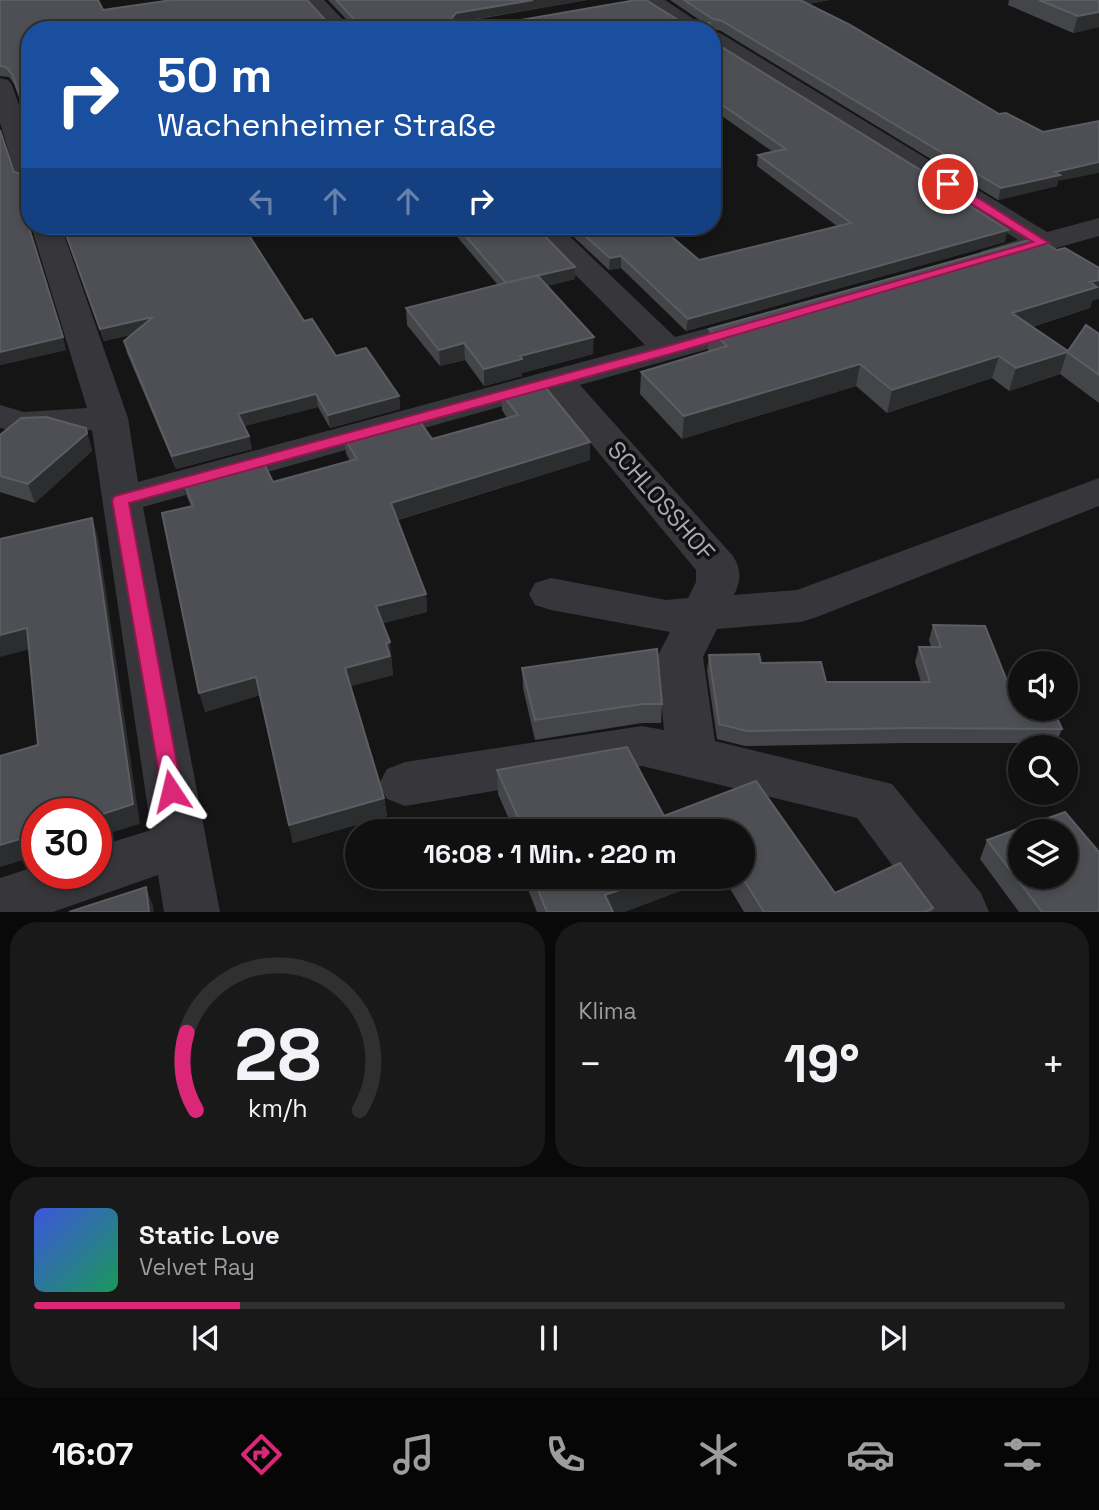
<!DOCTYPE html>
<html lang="de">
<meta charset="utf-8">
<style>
body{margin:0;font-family:"Space Grotesk",sans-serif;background:#191919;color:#f1f3f6;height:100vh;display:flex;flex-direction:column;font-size:26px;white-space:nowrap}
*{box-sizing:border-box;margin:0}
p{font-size:23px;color:#9c9d9f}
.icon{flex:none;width:38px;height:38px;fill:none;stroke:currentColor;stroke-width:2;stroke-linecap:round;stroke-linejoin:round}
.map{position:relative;height:912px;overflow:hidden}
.sheet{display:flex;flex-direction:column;gap:10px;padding:10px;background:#090909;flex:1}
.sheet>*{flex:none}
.top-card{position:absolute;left:21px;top:21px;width:700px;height:214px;border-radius:28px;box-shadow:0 4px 10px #0003,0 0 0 2px #303030;background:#1a4fa0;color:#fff;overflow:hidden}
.fabs{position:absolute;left:1008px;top:651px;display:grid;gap:14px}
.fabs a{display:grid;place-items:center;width:70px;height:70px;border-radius:50%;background:#101010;box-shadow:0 4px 10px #0003,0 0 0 2px #303030;font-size:35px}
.speed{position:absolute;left:21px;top:798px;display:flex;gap:14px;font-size:35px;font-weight:700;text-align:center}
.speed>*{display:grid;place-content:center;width:91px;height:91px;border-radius:50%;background:#101010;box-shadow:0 4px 10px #0003,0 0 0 2px #303030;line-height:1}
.speed .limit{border:10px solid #d22;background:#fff;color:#111}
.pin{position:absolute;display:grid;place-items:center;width:60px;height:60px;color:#fff;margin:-30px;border:4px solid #fff;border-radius:50%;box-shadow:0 2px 7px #0007}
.me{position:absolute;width:77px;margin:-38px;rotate:350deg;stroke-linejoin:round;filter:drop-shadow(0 0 5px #0008)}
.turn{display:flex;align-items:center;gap:24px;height:147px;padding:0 21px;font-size:32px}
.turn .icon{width:91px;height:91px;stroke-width:2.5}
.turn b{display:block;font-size:49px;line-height:60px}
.lanes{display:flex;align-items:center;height:66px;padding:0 21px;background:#0003;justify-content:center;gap:35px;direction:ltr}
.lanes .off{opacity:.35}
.big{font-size:52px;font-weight:600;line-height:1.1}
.sheet .tile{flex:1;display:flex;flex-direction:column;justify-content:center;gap:10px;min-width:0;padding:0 24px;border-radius:28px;background:#191919}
.sheet .dial{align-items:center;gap:0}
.dial svg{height:182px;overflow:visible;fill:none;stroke:#303030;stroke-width:7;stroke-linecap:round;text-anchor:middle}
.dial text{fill:#f1f3f6;stroke:none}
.song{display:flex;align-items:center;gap:21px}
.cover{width:84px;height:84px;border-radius:10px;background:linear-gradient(135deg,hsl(230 70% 55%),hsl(150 70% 35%))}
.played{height:7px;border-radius:4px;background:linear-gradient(90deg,#db2777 20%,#303030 20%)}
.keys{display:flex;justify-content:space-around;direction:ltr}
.heat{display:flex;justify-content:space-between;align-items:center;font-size:38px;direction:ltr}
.sheet .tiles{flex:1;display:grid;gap:10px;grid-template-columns:1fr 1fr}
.tile:last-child{grid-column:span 2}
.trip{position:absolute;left:345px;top:819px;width:410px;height:70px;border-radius:35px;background:#101010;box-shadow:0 4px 10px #0003,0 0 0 2px #303030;font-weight:600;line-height:70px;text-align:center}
.tabs{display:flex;height:112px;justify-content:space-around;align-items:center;background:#060606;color:#9c9d9f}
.tabs .icon{width:49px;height:49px}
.tabs .current{color:#db2777}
.tabs b{font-size:32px;color:#f1f3f6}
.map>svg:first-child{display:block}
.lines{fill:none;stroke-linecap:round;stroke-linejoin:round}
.street{fill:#36363b;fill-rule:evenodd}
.wall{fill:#434548}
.shaded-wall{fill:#2c2d2f}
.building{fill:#4e4f54;stroke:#5c5d63;stroke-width:2;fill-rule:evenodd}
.route{fill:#db2777;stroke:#8e194d;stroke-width:2}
.labels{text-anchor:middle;stroke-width:7;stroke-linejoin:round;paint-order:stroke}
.street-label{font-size:24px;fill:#a7a9b6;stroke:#101011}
</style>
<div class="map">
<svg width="1099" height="912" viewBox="0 0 1099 912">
<rect width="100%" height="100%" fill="#151516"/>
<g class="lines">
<path class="street" d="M 302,0 L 324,0 L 353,30 L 330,30 Z
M 641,0 L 665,0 L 710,30 L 684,30 Z
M 712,31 L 720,33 L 1047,232 L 1099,218 L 1099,236 L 993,266 L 982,263 L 978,257 L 982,251 L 1018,240 L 712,48 Z
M 0,78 L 8,80 L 12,85 L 30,136 L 30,184 L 20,182 L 16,176 L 0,123 Z
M 31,226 L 61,226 L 128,418 L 138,482 L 645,345 L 527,226 L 559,226 L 675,337 L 760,314 L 772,317 L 777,324 L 772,331 L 580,385 L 733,556 C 742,571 741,580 734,595 L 797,590 L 1099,478 L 1099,506 L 817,617 L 801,622 L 717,629 L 703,657 L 715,741 L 892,784 L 981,893 L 989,912 L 927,912 L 857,818 L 642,766 L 405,806 L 387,799 L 379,784 L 387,769 L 405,762 L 642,726 L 664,730 L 657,657 L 670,632 L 551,610 L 535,605 L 529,594 L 535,583 L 551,578 L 666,600 L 688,598 L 696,582 L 696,570 L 549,393 L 143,507 L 220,912 L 164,912 L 158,875 L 53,912 L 0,912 L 0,878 L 37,866 L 37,873 L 96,873 L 96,847 L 151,830 L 92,430 L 22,434 L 0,428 L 0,405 L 24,412 L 87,408 Z"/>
</g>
<path class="wall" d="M 0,0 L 103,10 L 327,22 L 349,22 L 328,0 L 587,0 L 456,23 L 704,23 L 670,0 L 829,0 L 808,4 L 1058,181 L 1057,186 L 998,200 L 721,31 L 711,28 L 30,30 L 30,225 L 29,227 L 66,350 L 0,365 L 0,130 L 14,172 L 26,175 L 29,173 L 30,127 L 14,84 L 9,77 L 0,76 Z
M 1009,0 L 1099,0 L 1099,27 L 1073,33 L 1008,5 Z
M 712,41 L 964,197 L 963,201 L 1005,242 L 686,331 L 621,268 L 609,270 L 562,226 L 659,226 L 699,260 L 837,226 L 757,166 L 758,155 L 773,152 L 712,109 Z
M 62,226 L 243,226 L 304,321 L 336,356 L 399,396 L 400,409 L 330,428 L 318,407 L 244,426 L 249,436 L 252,449 L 176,469 L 127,353 L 124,341 L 130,335 L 104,341 Z
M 448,226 L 535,226 L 575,279 L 547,286 L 593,354 L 522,373 L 522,376 L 484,386 L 465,360 L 440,366 L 407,325 L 406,308 L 498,285 Z
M 1092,301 L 1090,308 L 1032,327 L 1068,351 L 1099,334 L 1099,403 L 1060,374 L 1009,391 L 992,378 L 887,413 L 856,386 L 682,439 L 640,394 L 641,372 L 708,352 L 709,329 Z
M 501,393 L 590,460 L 398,520 L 426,594 L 427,612 L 383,623 L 392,661 L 391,661 L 393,675 L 350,686 L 384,798 L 387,816 L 293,843 L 260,695 L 205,712 L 191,506 L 187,497 L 183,480 L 273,482 L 350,461 L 346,453 L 343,436 L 432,439 L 507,418 L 502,410 Z
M 86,428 L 92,451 L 35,503 L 0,492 L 0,435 Z
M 933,625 L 1007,681 L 1062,729 L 1056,743 L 906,743 L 745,746 L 717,739 L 707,670 L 709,655 L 761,663 L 826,682 L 921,682 L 915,662 L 919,647 L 931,647 L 929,640 Z
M 522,668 L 662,704 L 661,723 L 642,723 L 535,740 L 523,688 Z
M 627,747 L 664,816 L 756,781 L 835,893 L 900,863 L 933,908 L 932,912 L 744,912 L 723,877 L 742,877 L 742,831 L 514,831 L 498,794 L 497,770 Z
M 987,840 L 1099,912 L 1019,912 L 980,859 Z
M 523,877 L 717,877 L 624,912 L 537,912 Z"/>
<path class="shaded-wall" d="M 533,0 L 587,0 L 457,22 L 452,29 L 451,19 L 456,13 Z
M 795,0 L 829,0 L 794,7 Z
M 1099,12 L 1099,27 L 1073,33 L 1078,16 Z
M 1099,162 L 1099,173 L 1058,181 L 1057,186 L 998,200 L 1001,188 L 1055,172 Z
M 27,212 L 30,219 L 30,225 L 28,227 L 25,215 Z
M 1008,230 L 1005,242 L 686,331 L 688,319 Z
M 621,256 L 621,268 L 609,270 L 610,258 Z
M 575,267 L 575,279 L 507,295 L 507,283 Z
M 1099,280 L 1099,299 L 1092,301 L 1090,308 L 1006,335 L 1012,313 Z
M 153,317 L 156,329 L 104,341 L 100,329 Z
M 63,337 L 66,350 L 0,365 L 0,352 Z
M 594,337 L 593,354 L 522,373 L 522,376 L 484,386 L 484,369 L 520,356 Z
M 464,343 L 465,360 L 440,366 L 439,350 Z
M 1067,352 L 1060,374 L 1009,391 L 1016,368 Z
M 999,356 L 992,378 L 887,413 L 892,390 Z
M 860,364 L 856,386 L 682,439 L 684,416 Z
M 316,394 L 318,407 L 241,427 L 238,414 Z
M 399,396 L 400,409 L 330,428 L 328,415 Z
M 86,428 L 92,451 L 35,503 L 28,484 Z
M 249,436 L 252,449 L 176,469 L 172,456 Z
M 590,442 L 590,460 L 393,521 L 391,503 Z
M 92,518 L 98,537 L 140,824 L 96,837 Z
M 426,594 L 427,612 L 378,624 L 376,606 Z
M 27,628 L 35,648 L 0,657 L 0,635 Z
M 390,642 L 393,675 L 348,687 L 345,668 Z
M 256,677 L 260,695 L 205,712 L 199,693 Z
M 384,798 L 387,816 L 293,843 L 289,825 Z
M 37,834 L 37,856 L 0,867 L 0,845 Z
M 656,877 L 717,877 L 624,912 L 604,912 L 605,895 Z
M 146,887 L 153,906 L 154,912 L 149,912 Z"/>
<path class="building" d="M 0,0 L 98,0 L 103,10 L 172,0 L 307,0 L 327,22 L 354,22 L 354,19 L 336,0 L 533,0 L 456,13 L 451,19 L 454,23 L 504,23 L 636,0 L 646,0 L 683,23 L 710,23 L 711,30 L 30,30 L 30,212 L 27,212 L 25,215 L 63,337 L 0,352 L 0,130 L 14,172 L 26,175 L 29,173 L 30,125 L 12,74 L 6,67 L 0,66 Z
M 684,0 L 800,0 L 850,25 L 999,114 L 1006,113 L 1043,132 L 1099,121 L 1099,162 L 1055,172 L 1060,175 L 1001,188 L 722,21 L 713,19 Z
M 1039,0 L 1099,0 L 1099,12 L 1078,16 Z
M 712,41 L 964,197 L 958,198 L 1008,230 L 688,319 L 621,256 L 610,258 L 574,226 L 659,226 L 699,260 L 851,223 L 758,155 L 786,149 L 712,98 Z
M 63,226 L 243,226 L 304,321 L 312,319 L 336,356 L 366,348 L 399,396 L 328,415 L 316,394 L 238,414 L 249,436 L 172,456 L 124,341 L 153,317 L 100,329 Z
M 457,226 L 535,226 L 575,267 L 506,283 Z
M 1036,238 L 1057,250 L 1065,248 L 1099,268 L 1099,280 L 1090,282 L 1097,287 L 1012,313 L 1068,351 L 1086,325 L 1099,334 L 1099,375 L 1067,352 L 1016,368 L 999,356 L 892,390 L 860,364 L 684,416 L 641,372 L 727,346 L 709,329 Z
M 537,275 L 594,337 L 520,356 L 522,359 L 484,369 L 464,343 L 439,350 L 406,308 Z
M 541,382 L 590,442 L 391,503 L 426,594 L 376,606 L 390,642 L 386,644 L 390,656 L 345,668 L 384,798 L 289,825 L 256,677 L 199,693 L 162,513 L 193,506 L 183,480 L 261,458 L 273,482 L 357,459 L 343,436 L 416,416 L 432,439 L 518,415 L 501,393 Z
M 46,417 L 86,428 L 87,433 L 28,484 L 0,476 L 0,435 L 21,418 Z
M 92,518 L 133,804 L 96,816 L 96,814 L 37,814 L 37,834 L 0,845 L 0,756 L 38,745 L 27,628 L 0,635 L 0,539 Z
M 933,625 L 985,626 L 1007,681 L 1020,681 L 1020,709 L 1053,709 L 1062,729 L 910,728 L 747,731 L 719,724 L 709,655 L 759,654 L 761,663 L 821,662 L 826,682 L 930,682 L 919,647 L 941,647 Z
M 657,649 L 662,704 L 643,704 L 535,720 L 522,668 Z
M 627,747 L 664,816 L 756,781 L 835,893 L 900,863 L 933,908 L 925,912 L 764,912 L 742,877 L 742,831 L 524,831 L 497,770 Z
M 1065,812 L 1099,852 L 1099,912 L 1042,912 L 987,840 ZM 1020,831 L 1066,831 L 1066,877 L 1020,877 Z
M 533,877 L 656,877 L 605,895 L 613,912 L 547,912 Z
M 146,887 L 149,912 L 69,912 Z"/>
<path class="route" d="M 944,182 L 953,182 L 1049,243 L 674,353 L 129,503 L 182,791 L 179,797 L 171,800 L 163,797 L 112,500 L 115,496 L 664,347 L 1033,242 L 944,187 Z"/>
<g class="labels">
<g class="street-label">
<text transform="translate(661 501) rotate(49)" y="8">SCHLOSSHOF</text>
</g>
</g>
</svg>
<div class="fabs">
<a><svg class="icon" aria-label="sound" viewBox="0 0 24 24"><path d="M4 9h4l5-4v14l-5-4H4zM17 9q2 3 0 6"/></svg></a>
<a><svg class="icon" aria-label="search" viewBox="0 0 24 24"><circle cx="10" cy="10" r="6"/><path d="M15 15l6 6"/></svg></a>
<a><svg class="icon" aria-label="layers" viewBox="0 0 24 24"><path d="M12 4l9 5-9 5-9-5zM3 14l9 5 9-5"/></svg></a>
</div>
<div class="speed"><div class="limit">30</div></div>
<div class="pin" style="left:948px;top:184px;background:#d93025"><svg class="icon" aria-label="arrive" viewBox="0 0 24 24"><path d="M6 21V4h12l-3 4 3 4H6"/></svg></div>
<svg class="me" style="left:171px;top:791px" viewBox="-20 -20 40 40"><path d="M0-17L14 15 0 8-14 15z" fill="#db2777" stroke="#fff" stroke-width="4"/></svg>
<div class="trip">16:08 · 1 Min. · 220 m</div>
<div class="top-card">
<div class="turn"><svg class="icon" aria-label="right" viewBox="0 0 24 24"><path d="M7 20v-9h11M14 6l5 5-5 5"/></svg><div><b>50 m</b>Wachenheimer Straße</div></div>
<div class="lanes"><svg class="icon off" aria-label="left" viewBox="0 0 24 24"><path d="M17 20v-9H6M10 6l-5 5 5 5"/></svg><svg class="icon off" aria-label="ahead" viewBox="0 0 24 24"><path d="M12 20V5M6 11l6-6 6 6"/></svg><svg class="icon off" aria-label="ahead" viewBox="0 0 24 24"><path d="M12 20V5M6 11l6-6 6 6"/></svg><svg class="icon" aria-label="right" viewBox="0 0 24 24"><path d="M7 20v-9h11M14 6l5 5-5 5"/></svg></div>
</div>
</div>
<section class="sheet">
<div class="tiles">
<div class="tile dial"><svg viewBox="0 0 100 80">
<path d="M14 69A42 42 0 1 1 86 69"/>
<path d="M14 69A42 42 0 0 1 10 35" stroke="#db2777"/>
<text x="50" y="56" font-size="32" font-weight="700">28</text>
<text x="50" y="72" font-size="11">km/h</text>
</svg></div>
<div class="tile"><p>Klima</p>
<div class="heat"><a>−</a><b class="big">19°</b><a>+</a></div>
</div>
<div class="tile">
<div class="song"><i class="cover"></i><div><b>Static Love</b><p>Velvet Ray</p></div></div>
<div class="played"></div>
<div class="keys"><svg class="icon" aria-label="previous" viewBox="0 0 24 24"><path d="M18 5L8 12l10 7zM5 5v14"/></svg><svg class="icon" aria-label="pause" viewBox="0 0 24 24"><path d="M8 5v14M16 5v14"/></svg><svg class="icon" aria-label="next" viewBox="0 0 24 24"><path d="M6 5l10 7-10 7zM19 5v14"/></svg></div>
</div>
</div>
</section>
<nav class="tabs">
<b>16:07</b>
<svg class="icon current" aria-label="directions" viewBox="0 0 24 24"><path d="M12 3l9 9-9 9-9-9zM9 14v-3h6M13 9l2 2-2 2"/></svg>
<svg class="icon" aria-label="music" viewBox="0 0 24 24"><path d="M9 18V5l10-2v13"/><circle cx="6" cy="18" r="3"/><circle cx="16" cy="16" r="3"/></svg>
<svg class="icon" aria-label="phone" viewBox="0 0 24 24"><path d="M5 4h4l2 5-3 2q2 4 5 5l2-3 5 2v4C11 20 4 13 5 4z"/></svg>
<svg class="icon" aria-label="climate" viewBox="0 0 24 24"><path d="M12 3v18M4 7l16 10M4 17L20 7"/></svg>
<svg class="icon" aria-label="car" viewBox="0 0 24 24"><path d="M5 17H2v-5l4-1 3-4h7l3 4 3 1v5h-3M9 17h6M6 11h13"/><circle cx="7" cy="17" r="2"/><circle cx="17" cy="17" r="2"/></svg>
<svg class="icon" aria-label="filters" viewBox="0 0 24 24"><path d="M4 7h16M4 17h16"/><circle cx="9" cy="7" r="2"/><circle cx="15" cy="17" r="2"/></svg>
</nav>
